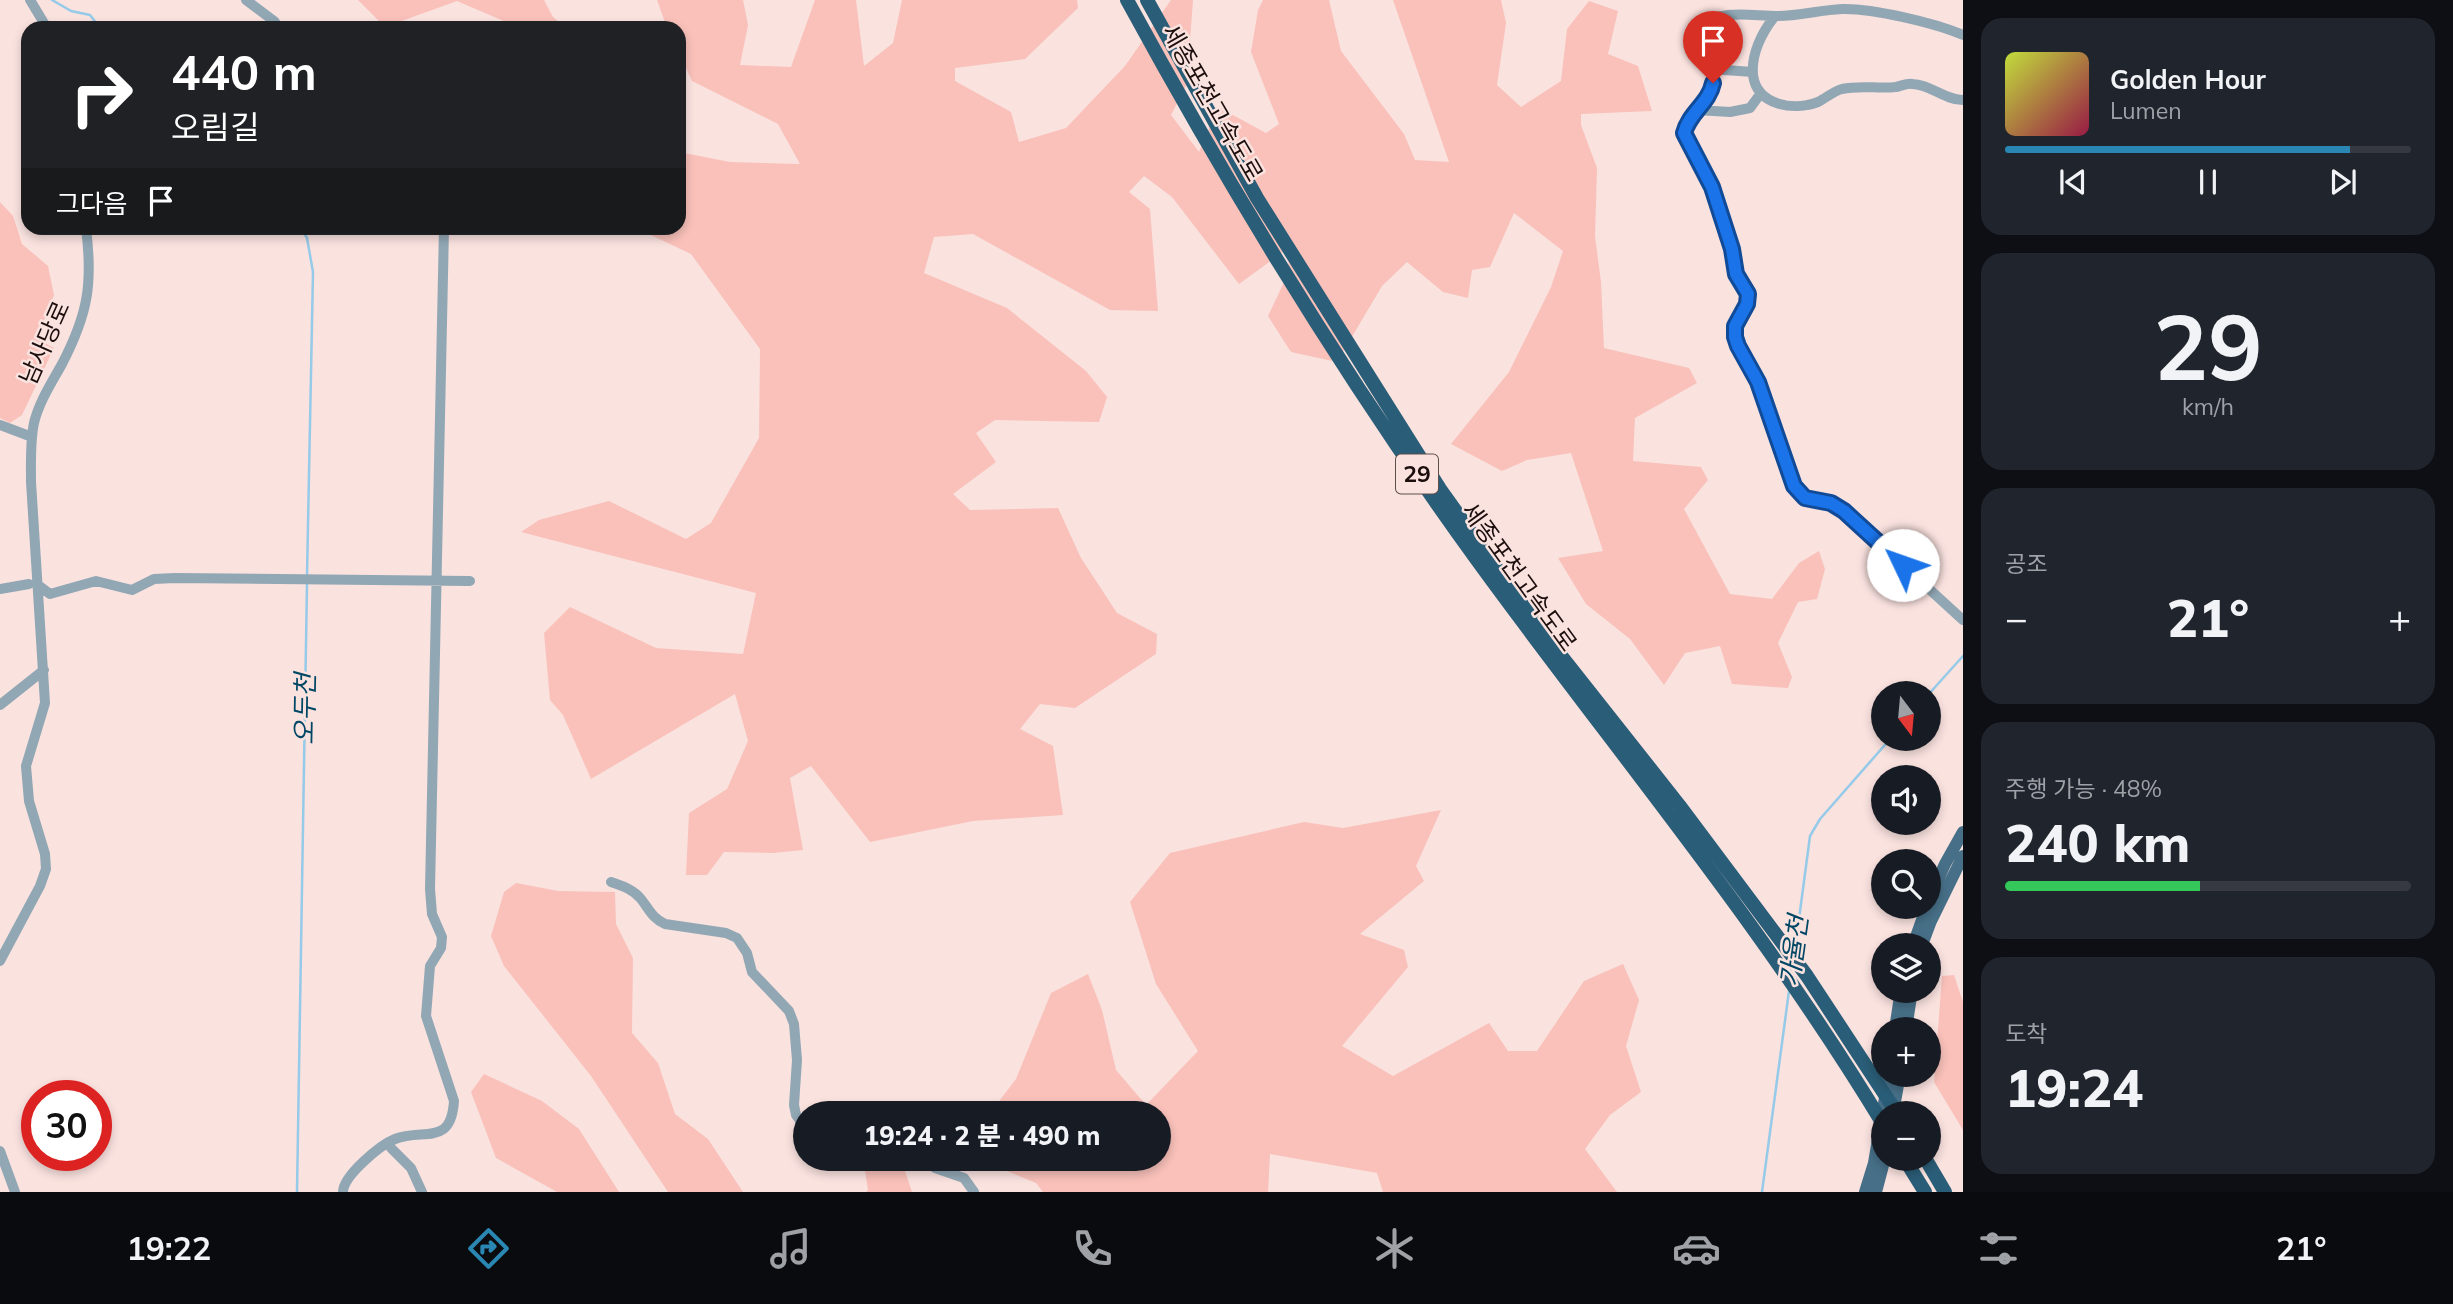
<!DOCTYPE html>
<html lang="ko">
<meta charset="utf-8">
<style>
body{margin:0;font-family:Mulish,"Noto Sans KR",sans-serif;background:#20242c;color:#f1f3f6;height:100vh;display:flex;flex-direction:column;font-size:26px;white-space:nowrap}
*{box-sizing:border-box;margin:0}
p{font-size:23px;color:#9ea1a6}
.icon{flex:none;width:38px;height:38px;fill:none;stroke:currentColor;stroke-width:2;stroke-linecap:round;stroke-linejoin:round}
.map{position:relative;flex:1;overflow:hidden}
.details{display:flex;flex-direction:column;gap:18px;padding:18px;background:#0d0f14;width:490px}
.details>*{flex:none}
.hud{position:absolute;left:21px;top:21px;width:665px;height:214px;border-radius:21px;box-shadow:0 4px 10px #0003;background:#202124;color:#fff;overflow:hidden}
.needle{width:46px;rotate:164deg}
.fabs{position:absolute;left:1871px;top:681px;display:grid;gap:14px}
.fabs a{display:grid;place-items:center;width:70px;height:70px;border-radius:50%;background:#171b24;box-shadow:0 4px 10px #0003;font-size:35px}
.speed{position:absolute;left:21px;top:1080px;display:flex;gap:14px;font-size:35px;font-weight:700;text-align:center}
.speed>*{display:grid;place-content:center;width:91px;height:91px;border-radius:50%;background:#171b24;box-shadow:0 4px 10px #0003;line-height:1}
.speed .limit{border:10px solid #d22;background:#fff;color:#111}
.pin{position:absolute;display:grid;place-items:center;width:60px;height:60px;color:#fff;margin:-72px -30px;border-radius:50% 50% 50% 0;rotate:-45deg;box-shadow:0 0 7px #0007}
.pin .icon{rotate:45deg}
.me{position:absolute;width:77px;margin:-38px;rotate:312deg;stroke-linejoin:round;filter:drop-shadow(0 0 5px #0008)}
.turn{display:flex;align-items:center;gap:24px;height:147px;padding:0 35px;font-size:32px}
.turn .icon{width:91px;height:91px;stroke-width:2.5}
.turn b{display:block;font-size:49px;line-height:60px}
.then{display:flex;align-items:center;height:66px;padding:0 35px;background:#0003;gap:14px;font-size:26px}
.big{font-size:52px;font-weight:800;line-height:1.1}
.details .card{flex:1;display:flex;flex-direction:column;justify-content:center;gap:10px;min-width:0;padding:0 24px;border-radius:21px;background:#20242c}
.details .dial{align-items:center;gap:0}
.dial b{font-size:91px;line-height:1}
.song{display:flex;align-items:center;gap:21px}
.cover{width:84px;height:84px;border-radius:10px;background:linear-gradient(135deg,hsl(70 70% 55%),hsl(340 70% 35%))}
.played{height:7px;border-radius:4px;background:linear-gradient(90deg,#2a87b3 85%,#363941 85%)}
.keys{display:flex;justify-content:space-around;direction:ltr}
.heat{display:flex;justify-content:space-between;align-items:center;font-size:38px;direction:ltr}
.charge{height:10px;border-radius:5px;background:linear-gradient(90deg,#34c759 48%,#363941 0)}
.trip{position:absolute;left:793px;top:1101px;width:378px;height:70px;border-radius:35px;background:#171b24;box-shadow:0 4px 10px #0003;font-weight:800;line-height:70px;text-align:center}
.dock{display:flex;height:112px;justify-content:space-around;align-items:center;background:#090b0e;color:#9ea1a6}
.dock .icon{width:49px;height:49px}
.dock .active{color:#2a87b3}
.dock b{font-size:32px;color:#f1f3f6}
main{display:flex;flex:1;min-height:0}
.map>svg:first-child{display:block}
.green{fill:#f9c1ba}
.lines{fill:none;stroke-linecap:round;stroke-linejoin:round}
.stream{stroke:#95cae8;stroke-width:2.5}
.minor{stroke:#91a7b4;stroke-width:10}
.major{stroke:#477088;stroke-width:12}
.highway{stroke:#2a5d77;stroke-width:14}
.route-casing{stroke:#114b97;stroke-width:18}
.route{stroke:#1a73e8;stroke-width:12}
.labels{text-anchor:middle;stroke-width:5;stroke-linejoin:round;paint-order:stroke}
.shield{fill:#fae2df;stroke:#5e4e4c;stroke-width:2}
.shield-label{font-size:23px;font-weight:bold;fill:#1b0e0d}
.street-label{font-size:24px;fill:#1b0e0d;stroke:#fae2df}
.water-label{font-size:26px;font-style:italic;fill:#004765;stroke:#fae2df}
</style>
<main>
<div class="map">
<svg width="1963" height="1192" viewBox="0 0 1963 1192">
<rect width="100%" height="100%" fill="#fae2df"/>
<path class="green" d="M 358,0 L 544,0 L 553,17 L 566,28 L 520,28 L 457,1 L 385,27 Z
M 657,0 L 743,0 L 748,25 L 740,65 L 791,67 L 815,0 L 856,0 L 864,66 L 893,43 L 902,0 L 1077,0 L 1078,8 L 1025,59 L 955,68 L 955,81 L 1011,112 L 1019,142 L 1066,128 L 1125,66 L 1171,0 L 1193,0 L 1187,84 L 1171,115 L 1199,152 L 1218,107 L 1266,133 L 1279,124 L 1251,52 L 1258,10 L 1263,0 L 1329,0 L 1341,51 L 1404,134 L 1415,160 L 1449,162 L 1393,0 L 1501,0 L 1506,23 L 1497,85 L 1521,107 L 1561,81 L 1567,29 L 1589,1 L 1618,11 L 1608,54 L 1638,66 L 1652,111 L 1581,114 L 1581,125 L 1597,168 L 1595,236 L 1601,282 L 1604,348 L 1689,368 L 1697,383 L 1635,418 L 1633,461 L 1701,467 L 1708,480 L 1684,509 L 1730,594 L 1772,599 L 1799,563 L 1819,551 L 1825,569 L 1817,599 L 1798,602 L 1778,643 L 1792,677 L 1788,688 L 1732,684 L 1720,646 L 1685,653 L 1664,685 L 1630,639 L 1586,604 L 1558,558 L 1603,551 L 1571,453 L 1527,460 L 1502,471 L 1451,444 L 1509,372 L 1551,287 L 1563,251 L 1514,213 L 1490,267 L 1472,270 L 1468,298 L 1443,292 L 1407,262 L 1382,286 L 1337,362 L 1291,352 L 1268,316 L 1287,276 L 1291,246 L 1239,284 L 1172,197 L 1144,176 L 1129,192 L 1150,209 L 1158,311 L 1110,310 L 973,234 L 934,237 L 924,273 L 1007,308 L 1086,371 L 1107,397 L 1099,422 L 995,420 L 976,433 L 996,462 L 953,494 L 970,510 L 1058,508 L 1081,558 L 1117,613 L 1157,634 L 1156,654 L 1075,708 L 1040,704 L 1020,729 L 1053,746 L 1063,815 L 973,821 L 870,842 L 811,766 L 790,778 L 803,850 L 773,853 L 724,852 L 707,875 L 686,875 L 689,813 L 727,789 L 748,741 L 735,694 L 591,779 L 563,715 L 550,700 L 544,633 L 570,607 L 656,648 L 743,654 L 756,593 L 521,532 L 539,520 L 609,501 L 686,539 L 711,523 L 759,438 L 760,349 L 691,254 L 636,228 L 679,228 L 679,152 L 730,162 L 800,164 L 778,124 L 692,81 L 679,53 L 679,28 L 667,28 Z
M 0,202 L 13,216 L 22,244 L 48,266 L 54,295 L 37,339 L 54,348 L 22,415 L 10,423 L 0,418 Z
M 1441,810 L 1416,866 L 1424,881 L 1360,934 L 1404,950 L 1408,967 L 1342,1046 L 1393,1076 L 1489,1023 L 1508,1051 L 1537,1051 L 1584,981 L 1623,964 L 1639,1000 L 1626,1046 L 1641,1092 L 1610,1115 L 1585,1149 L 1617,1192 L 1383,1192 L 1377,1173 L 1270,1154 L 1268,1192 L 1043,1192 L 1036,1183 L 980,1160 L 1158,1158 L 1158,1113 L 990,1113 L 1016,1079 L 1051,993 L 1088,974 L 1102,1010 L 1116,1070 L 1146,1105 L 1198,1051 L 1156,984 L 1130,902 L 1170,853 L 1304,822 L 1343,828 Z
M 516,883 L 558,891 L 615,892 L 616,924 L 633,958 L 632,1033 L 658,1063 L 675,1114 L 708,1139 L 743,1192 L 668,1192 L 591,1076 L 504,966 L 491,936 L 504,892 Z
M 1954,975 L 1963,1002 L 1963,1130 L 1934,1082 L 1942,976 Z
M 484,1074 L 542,1101 L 579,1129 L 619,1192 L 557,1192 L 496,1158 L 471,1092 Z
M 863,1159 L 901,1159 L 912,1192 L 866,1192 L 868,1190 Z"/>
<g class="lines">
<path class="stream" d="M 52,0 L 71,11 L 90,15 L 100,28
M 301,228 L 307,238 L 313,272 L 307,576
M 1928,695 L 1963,656
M 1795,949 L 1810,836 L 1820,819 L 1891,738
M 297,1192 L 307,583
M 1762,1192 L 1789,991"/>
<path class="minor" d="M 30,0 L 47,28
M 246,0 L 274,21 L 279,28
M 1775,16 C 1762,32 1751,54 1753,75 C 1757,106 1794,111 1818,102 C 1826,98 1834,91 1842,89 C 1860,85 1878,89 1896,87 C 1901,86 1907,83 1912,84 C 1930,84 1944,100 1963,100
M 1963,35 C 1935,23 1872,8 1842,9 C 1820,10 1799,16 1778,16 C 1751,16 1723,9 1699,25 C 1691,46 1714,64 1712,85 C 1711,103 1689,114 1684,133 L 1712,187 L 1732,249 L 1736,274 L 1748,294 L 1747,304 L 1735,326 L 1735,337 L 1738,346 L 1758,382 L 1794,486 C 1810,503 1824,499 1844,511 L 1963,620
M 1710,69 L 1753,72
M 1697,110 L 1730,112 L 1750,108 L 1761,93
M 0,425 L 32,437
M 38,585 L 50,594 L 96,581 L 132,590 L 154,579 L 175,578 L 470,581
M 0,589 L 29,584
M 0,705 L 44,670
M 611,882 C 622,886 633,889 641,899 C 649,909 652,918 665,924 L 726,933 L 737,938 L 747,953 L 752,972 L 789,1011 L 794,1024 L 797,1060 L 794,1105 L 796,1115 L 805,1127
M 0,961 L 40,886 L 46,869 L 45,854 L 29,801 L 26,766 L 45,703 L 31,482 C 31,463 30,442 34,423 C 39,402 52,382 62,364 C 88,314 93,284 86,228
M 389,1142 L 391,1148 L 411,1168 L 422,1192
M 0,1151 L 15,1192
M 917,1158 L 935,1168 L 964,1178 L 974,1192
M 343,1192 C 343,1176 380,1145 395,1139 C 424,1128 451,1147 454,1101 L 426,1016 L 430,966 L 441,948 L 442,937 L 432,914 L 430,889 L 444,228"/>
<path class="major" d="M 1928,902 L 1945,864 L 1963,832
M 1913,945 L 1927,906
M 1922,945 L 1931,921 L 1963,856
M 1895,1029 L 1901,990
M 1906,1029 L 1912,990
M 1893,1113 L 1900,1074
M 1865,1192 L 1874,1163 L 1889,1074
M 1876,1192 L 1885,1158"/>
<path class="highway" d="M 1127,0 C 1232,193 1348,382 1477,560 C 1613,747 1763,925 1883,1124
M 1147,0 L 1257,198 L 1440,489 L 1540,629 L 1679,805 L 1807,976 L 1897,1113
M 1904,1158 L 1925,1192
M 1925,1158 L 1945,1192"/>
</g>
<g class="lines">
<g class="route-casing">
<path id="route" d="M 1713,83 C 1709,103 1689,113 1684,133 L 1712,187 L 1732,249 L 1736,274 L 1748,294 L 1747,304 L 1735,326 L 1735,337 L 1738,346 L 1758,382 L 1794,486 L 1805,498 L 1831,503 L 1844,511 L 1903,565"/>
</g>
<use href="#route" class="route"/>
</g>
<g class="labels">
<rect class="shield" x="1396" y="454.5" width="42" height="39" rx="5"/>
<g class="shield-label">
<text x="1417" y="482">29</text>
</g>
<g class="street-label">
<text transform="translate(1212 103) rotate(60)" y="8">세종포천고속도로</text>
<text transform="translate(45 343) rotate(-66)" y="8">남사당로</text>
<text transform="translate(1519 577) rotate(54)" y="8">세종포천고속도로</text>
</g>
<g class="water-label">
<text transform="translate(305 709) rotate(-89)" y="9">오두천</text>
<text transform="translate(1794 951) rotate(-82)" y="9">가율천</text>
</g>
</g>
</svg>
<div class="fabs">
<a><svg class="needle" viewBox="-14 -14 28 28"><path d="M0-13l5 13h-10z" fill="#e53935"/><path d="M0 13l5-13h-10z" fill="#9ea1a6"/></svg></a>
<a><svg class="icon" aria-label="sound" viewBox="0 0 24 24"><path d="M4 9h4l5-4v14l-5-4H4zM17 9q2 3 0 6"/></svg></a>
<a><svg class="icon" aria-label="search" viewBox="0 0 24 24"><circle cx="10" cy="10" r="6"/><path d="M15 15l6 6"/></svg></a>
<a><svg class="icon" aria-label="layers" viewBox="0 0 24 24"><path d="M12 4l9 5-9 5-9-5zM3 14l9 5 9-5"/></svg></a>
<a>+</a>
<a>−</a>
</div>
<div class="speed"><div class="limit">30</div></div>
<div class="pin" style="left:1713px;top:83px;background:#d93025"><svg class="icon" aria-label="arrive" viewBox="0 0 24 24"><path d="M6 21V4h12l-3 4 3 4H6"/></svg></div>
<svg class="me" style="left:1903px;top:565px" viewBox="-20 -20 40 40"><circle r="19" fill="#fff"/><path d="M0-13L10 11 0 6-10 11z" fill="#1a73e8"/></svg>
<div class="trip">19:24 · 2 분 · 490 m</div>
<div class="hud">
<div class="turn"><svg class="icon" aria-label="right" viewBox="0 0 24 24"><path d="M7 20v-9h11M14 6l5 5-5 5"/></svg><div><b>440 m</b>오림길</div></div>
<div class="then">그다음<svg class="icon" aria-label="arrive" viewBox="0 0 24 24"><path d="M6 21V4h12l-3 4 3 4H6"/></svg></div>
</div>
</div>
<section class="details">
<div class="card">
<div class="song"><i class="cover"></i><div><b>Golden Hour</b><p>Lumen</p></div></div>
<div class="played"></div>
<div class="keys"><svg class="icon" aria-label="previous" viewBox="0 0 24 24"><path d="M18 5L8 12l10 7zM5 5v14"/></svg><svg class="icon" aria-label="pause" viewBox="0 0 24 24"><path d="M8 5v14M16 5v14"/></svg><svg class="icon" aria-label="next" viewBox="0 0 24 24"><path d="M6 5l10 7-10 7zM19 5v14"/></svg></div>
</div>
<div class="card dial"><b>29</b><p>km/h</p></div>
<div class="card"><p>공조</p>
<div class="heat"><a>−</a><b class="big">21°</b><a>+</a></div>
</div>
<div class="card"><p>주행 가능 · 48%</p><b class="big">240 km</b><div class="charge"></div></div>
<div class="card"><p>도착</p><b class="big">19:24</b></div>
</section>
</main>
<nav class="dock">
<b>19:22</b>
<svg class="icon active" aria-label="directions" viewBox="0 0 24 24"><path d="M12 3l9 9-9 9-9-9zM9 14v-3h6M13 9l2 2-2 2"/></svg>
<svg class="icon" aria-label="music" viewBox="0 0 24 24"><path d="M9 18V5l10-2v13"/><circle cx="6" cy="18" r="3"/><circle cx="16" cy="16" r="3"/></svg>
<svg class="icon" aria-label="phone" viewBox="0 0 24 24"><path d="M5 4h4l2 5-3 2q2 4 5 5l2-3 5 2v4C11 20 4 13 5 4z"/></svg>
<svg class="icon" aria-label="climate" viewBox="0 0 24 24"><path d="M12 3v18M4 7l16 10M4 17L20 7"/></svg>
<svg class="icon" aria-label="car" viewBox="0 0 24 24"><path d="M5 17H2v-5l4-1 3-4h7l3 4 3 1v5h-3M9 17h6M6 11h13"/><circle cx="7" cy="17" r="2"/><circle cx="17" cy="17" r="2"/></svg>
<svg class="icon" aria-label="filters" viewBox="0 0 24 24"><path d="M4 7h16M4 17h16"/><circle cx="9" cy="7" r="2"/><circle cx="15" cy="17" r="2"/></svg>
<b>21°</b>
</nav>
